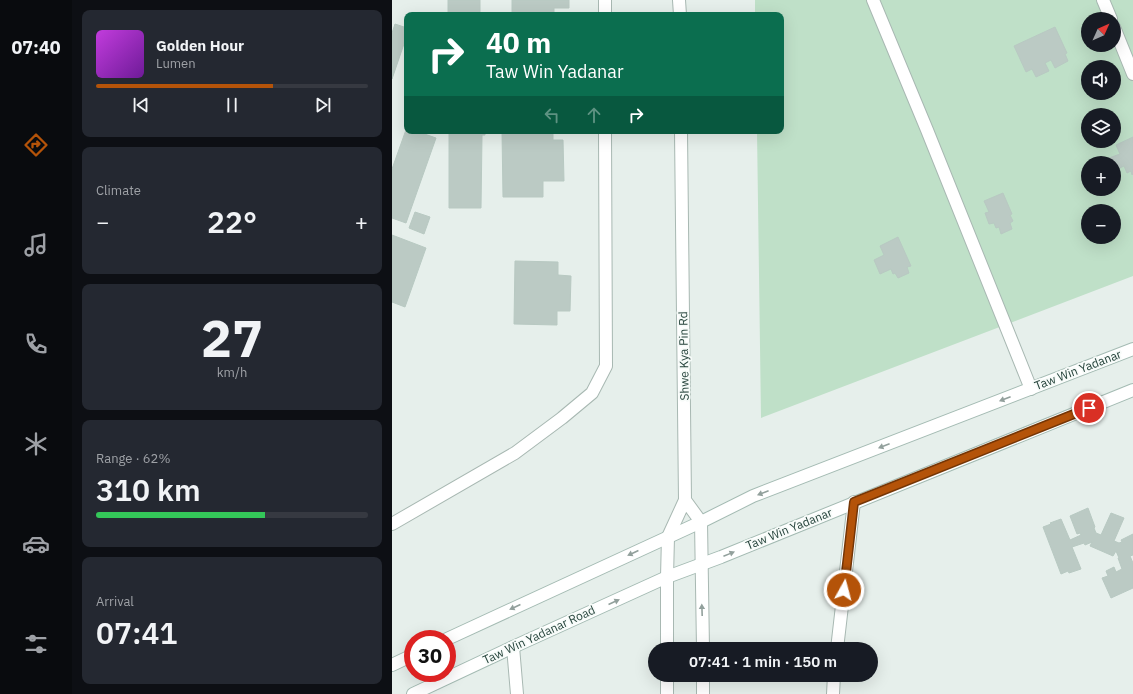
<!DOCTYPE html>
<meta charset="utf-8">
<style>
body{margin:0;font-family:"IBM Plex Sans",sans-serif;background:#242831;color:#f1f3f6;height:100vh;display:flex;flex-direction:column;font-size:15px;white-space:nowrap}
*{box-sizing:border-box;margin:0}
p{font-size:13px;color:#9ea1a6}
.icon{flex:none;width:22px;height:22px;fill:none;stroke:currentColor;stroke-width:2;stroke-linecap:round;stroke-linejoin:round}
.map{position:relative;flex:1;overflow:hidden}
.details{display:flex;flex-direction:column;gap:10px;padding:10px;background:#0d0f14;width:320px}
.details>*{flex:none}
.top-card{position:absolute;left:12px;top:12px;width:380px;height:122px;border-radius:8px;box-shadow:0 4px 16px #0002;background:#0b6e4f;color:#fff;overflow:hidden}
.needle{width:26px;rotate:45deg}
.fabs{position:absolute;left:689px;top:12px;display:grid;gap:8px}
.fabs a{display:grid;place-items:center;width:40px;height:40px;border-radius:50%;background:#171b24;box-shadow:0 4px 16px #0002;font-size:20px}
.speed{position:absolute;left:12px;top:630px;display:flex;gap:8px;font-size:20px;font-weight:700;text-align:center}
.speed>*{display:grid;place-content:center;width:52px;height:52px;border-radius:50%;background:#171b24;box-shadow:0 4px 16px #0002;line-height:1}
.speed .limit{border:6px solid #d22;background:#fff;color:#111}
.pin{position:absolute;display:grid;place-items:center;width:34px;height:34px;color:#fff;margin:-17px;border:2px solid #fff;border-radius:50%;box-shadow:0 1px 4px #0007}
.me{position:absolute;width:44px;margin:-22px;rotate:7deg;stroke-linejoin:round;filter:drop-shadow(0 0 3px #0008)}
.turn{display:flex;align-items:center;gap:14px;height:84px;padding:0 16px;font-size:18px}
.turn .icon{width:52px;height:52px;stroke-width:2.5}
.turn b{display:block;font-size:28px;line-height:34px}
.lanes{display:flex;align-items:center;height:38px;padding:0 16px;background:#0003;justify-content:center;gap:20px;direction:ltr}
.lanes .off{opacity:.35}
.big{font-size:30px;font-weight:600;line-height:1.1}
.details .tile{flex:1;display:flex;flex-direction:column;justify-content:center;gap:6px;min-width:0;padding:0 14px;border-radius:8px;background:#242831}
.details .dial{align-items:center;gap:0}
.dial b{font-size:52px;line-height:1}
.song{display:flex;align-items:center;gap:12px}
.cover{width:48px;height:48px;border-radius:6px;background:linear-gradient(135deg,hsl(290 70% 55%),hsl(280 70% 35%))}
.played{height:4px;border-radius:2px;background:linear-gradient(90deg,#b45309 65%,#363941 65%)}
.keys{display:flex;justify-content:space-around;direction:ltr}
.heat{display:flex;justify-content:space-between;align-items:center;font-size:22px;direction:ltr}
.charge{height:6px;border-radius:3px;background:linear-gradient(90deg,#34c759 62%,#363941 0)}
.trip{position:absolute;left:256px;top:642px;width:230px;height:40px;border-radius:20px;background:#171b24;box-shadow:0 4px 16px #0002;font-weight:600;line-height:40px;text-align:center}
main{display:flex;flex:1;min-height:0}
.dock{display:flex;flex-direction:column;width:72px;justify-content:space-around;align-items:center;background:#090b0e;color:#9ea1a6}
.dock .icon{width:28px;height:28px}
.dock .selected{color:#b45309}
.dock b{font-size:18px;color:#f1f3f6}
.map>svg:first-child{display:block}
.green{fill:#bfe0c8;fill-rule:evenodd}
.building{fill:#bbcac4;stroke:#b8c9c2}
.lines{fill:none;stroke-linecap:round;stroke-linejoin:round}
.minor-casing{stroke:#a8b8b2;stroke-width:14}
.tertiary-casing{stroke:#a8b8b2;stroke-width:14}
.secondary-casing{stroke:#a4bbb3;stroke-width:14}
.minor{stroke:#fff;stroke-width:12}
.tertiary{stroke:#fff;stroke-width:12}
.secondary{stroke:#fff;stroke-width:12}
.oneway{fill:#92a09c}
.route-casing{stroke:#753606;stroke-width:10}
.route{stroke:#b45309;stroke-width:7}
.labels{text-anchor:middle;stroke-width:3.5;stroke-linejoin:round;paint-order:stroke}
.street-label{font-size:12px;fill:#24423a;stroke:#f7fbf9}
</style>
<main>
<nav class="dock">
<b>07:40</b>
<svg class="icon selected" aria-label="directions" viewBox="0 0 24 24"><path d="M12 3l9 9-9 9-9-9zM9 14v-3h6M13 9l2 2-2 2"/></svg>
<svg class="icon" aria-label="music" viewBox="0 0 24 24"><path d="M9 18V5l10-2v13"/><circle cx="6" cy="18" r="3"/><circle cx="16" cy="16" r="3"/></svg>
<svg class="icon" aria-label="phone" viewBox="0 0 24 24"><path d="M5 4h4l2 5-3 2q2 4 5 5l2-3 5 2v4C11 20 4 13 5 4z"/></svg>
<svg class="icon" aria-label="climate" viewBox="0 0 24 24"><path d="M12 3v18M4 7l16 10M4 17L20 7"/></svg>
<svg class="icon" aria-label="car" viewBox="0 0 24 24"><path d="M5 17H2v-5l4-1 3-4h7l3 4 3 1v5h-3M9 17h6M6 11h13"/><circle cx="7" cy="17" r="2"/><circle cx="17" cy="17" r="2"/></svg>
<svg class="icon" aria-label="filters" viewBox="0 0 24 24"><path d="M4 7h16M4 17h16"/><circle cx="9" cy="7" r="2"/><circle cx="15" cy="17" r="2"/></svg>
</nav>
<section class="details">
<div class="tile">
<div class="song"><i class="cover"></i><div><b>Golden Hour</b><p>Lumen</p></div></div>
<div class="played"></div>
<div class="keys"><svg class="icon" aria-label="previous" viewBox="0 0 24 24"><path d="M18 5L8 12l10 7zM5 5v14"/></svg><svg class="icon" aria-label="pause" viewBox="0 0 24 24"><path d="M8 5v14M16 5v14"/></svg><svg class="icon" aria-label="next" viewBox="0 0 24 24"><path d="M6 5l10 7-10 7zM19 5v14"/></svg></div>
</div>
<div class="tile"><p>Climate</p>
<div class="heat"><a>−</a><b class="big">22°</b><a>+</a></div>
</div>
<div class="tile dial"><b>27</b><p>km/h</p></div>
<div class="tile"><p>Range · 62%</p><b class="big">310 km</b><div class="charge"></div></div>
<div class="tile"><p>Arrival</p><b class="big">07:41</b></div>
</section>
<div class="map">
<svg width="741" height="694" viewBox="0 0 741 694">
<rect width="100%" height="100%" fill="#e6efeb"/>
<path class="green" d="M 363,0 L 741,0 L 741,276 L 369,418 L 365,131 L 389,131 L 389,15 L 363,15 ZM 696,19 L 722,19 L 722,45 L 696,45 ZM 696,67 L 722,67 L 722,93 L 696,93 ZM 696,115 L 722,115 L 722,141 L 696,141 ZM 696,163 L 722,163 L 722,189 L 696,189 ZM 696,211 L 722,211 L 722,237 L 696,237 Z"/>
<path class="building" d="M 56,0 L 88,0 L 88,15 L 56,15 Z
M 120,0 L 177,0 L 177,8 L 162,8 L 162,15 L 120,15 Z
M 3,24 L 15,28 L 15,35 L 0,79 L 0,33 Z
M 663,27 L 675,53 L 673,54 L 676,61 L 663,68 L 659,60 L 653,63 L 657,71 L 644,77 L 640,69 L 634,72 L 622,46 Z
M 15,127 L 15,131 L 24,131 L 44,138 L 14,223 L 0,218 L 0,169 Z
M 57,131 L 93,131 L 93,135 L 90,135 L 89,208 L 57,208 Z
M 110,131 L 161,131 L 161,140 L 171,140 L 172,181 L 151,181 L 151,197 L 111,197 Z
M 741,137 L 741,174 L 740,175 L 739,171 L 735,173 L 732,166 L 723,170 L 722,163 L 720,163 L 717,158 L 728,154 L 724,145 Z
M 611,193 L 620,214 L 618,215 L 621,221 L 618,223 L 620,229 L 609,234 L 607,227 L 604,228 L 602,223 L 597,224 L 593,213 L 597,212 L 592,201 Z
M 23,212 L 38,217 L 32,234 L 17,228 Z
M 0,235 L 34,248 L 13,307 L 0,302 Z
M 506,237 L 519,266 L 515,267 L 517,273 L 506,278 L 503,273 L 501,274 L 499,269 L 488,274 L 482,260 L 492,255 L 488,246 Z
M 123,261 L 166,262 L 166,275 L 179,276 L 178,311 L 165,311 L 165,325 L 122,324 Z
M 696,508 L 703,527 L 702,528 L 704,533 L 709,535 L 719,513 L 732,518 L 722,541 L 727,543 L 730,542 L 729,540 L 741,534 L 741,555 L 738,556 L 741,563 L 741,588 L 719,598 L 710,578 L 716,576 L 714,571 L 722,567 L 724,572 L 730,569 L 726,558 L 727,558 L 724,551 L 721,556 L 698,546 L 700,542 L 693,545 L 692,543 L 680,547 L 689,569 L 677,573 L 676,571 L 669,574 L 651,527 L 659,524 L 658,523 L 669,519 L 678,540 L 689,535 L 688,533 L 685,534 L 678,516 Z"/>
<g class="lines">
<g class="minor-casing">
<path id="minor" d="M 213,0 L 213,15
M 481,0 L 535,130 L 639,389
M 711,0 L 719,19
M 722,27 L 741,74
M 0,524 L 123,453 L 170,418 L 200,393 L 214,366 L 213,131
M 121,647 L 125,694
M 445,649 L 462,502
M 441,694 L 442,675"/>
</g>
<g class="tertiary-casing">
<path id="tertiary" d="M 287,0 L 288,15
M 293,500 L 309,522 L 311,649
M 275,649 L 275,577 L 276,537 L 293,500 L 289,131
M 275,675 L 275,694
M 311,694 L 311,675"/>
</g>
<g class="secondary-casing">
<path id="secondary" d="M 55,639 L 309,522 L 361,496 L 741,349
M 0,665 L 21,655
M 21,694 L 121,647 L 275,577 L 329,557 L 741,390"/>
</g>
<use href="#minor" class="minor"/>
<use href="#tertiary" class="tertiary"/>
<use href="#secondary" class="secondary"/>
</g>
<defs><path id="oneway-solid" d="M-6-.8H1V-3.2L6.5 0L1 3.2V.8H-6Z"/></defs>
<g class="oneway">
<use href="#oneway-solid" transform="translate(613 399) rotate(159)"/>
<use href="#oneway-solid" transform="translate(492 446) rotate(159)"/>
<use href="#oneway-solid" transform="translate(371 493) rotate(159)"/>
<use href="#oneway-solid" transform="translate(241 553) rotate(155)"/>
<use href="#oneway-solid" transform="translate(337 554) rotate(-22)"/>
<use href="#oneway-solid" transform="translate(222 602) rotate(-24)"/>
<use href="#oneway-solid" transform="translate(123 607) rotate(155)"/>
<use href="#oneway-solid" transform="translate(310 610) rotate(-92)"/>
</g>
<g class="lines">
<g class="route-casing">
<path id="route" d="M 452,590 L 462,502 L 697,408"/>
</g>
<use href="#route" class="route"/>
</g>
<g class="labels">
<g class="street-label">
<text transform="translate(292 356) rotate(-91)" y="4">Shwe Kya Pin Rd</text>
<text transform="translate(686 370) rotate(-21)" y="4">Taw Win Yadanar</text>
<text transform="translate(397 529) rotate(-22)" y="4">Taw Win Yadanar</text>
<text transform="translate(147 635) rotate(-25)" y="4">Taw Win Yadanar Road</text>
</g>
</g>
</svg>
<div class="fabs">
<a><svg class="needle" viewBox="-14 -14 28 28"><path d="M0-13l5 13h-10z" fill="#e53935"/><path d="M0 13l5-13h-10z" fill="#9ea1a6"/></svg></a>
<a><svg class="icon" aria-label="sound" viewBox="0 0 24 24"><path d="M4 9h4l5-4v14l-5-4H4zM17 9q2 3 0 6"/></svg></a>
<a><svg class="icon" aria-label="layers" viewBox="0 0 24 24"><path d="M12 4l9 5-9 5-9-5zM3 14l9 5 9-5"/></svg></a>
<a>+</a>
<a>−</a>
</div>
<div class="speed"><div class="limit">30</div></div>
<div class="pin" style="left:697px;top:408px;background:#d93025"><svg class="icon" aria-label="arrive" viewBox="0 0 24 24"><path d="M6 21V4h12l-3 4 3 4H6"/></svg></div>
<svg class="me" style="left:452px;top:590px" viewBox="-20 -20 40 40"><circle r="17" fill="#b45309" stroke="#fff" stroke-width="3"/><path d="M0-11L8 9 0 5-8 9z" fill="#fff"/></svg>
<div class="trip">07:41 · 1 min · 150 m</div>
<div class="top-card">
<div class="turn"><svg class="icon" aria-label="right" viewBox="0 0 24 24"><path d="M7 20v-9h11M14 6l5 5-5 5"/></svg><div><b>40 m</b>Taw Win Yadanar</div></div>
<div class="lanes"><svg class="icon off" aria-label="left" viewBox="0 0 24 24"><path d="M17 20v-9H6M10 6l-5 5 5 5"/></svg><svg class="icon off" aria-label="ahead" viewBox="0 0 24 24"><path d="M12 20V5M6 11l6-6 6 6"/></svg><svg class="icon" aria-label="right" viewBox="0 0 24 24"><path d="M7 20v-9h11M14 6l5 5-5 5"/></svg></div>
</div>
</div>
</main>
